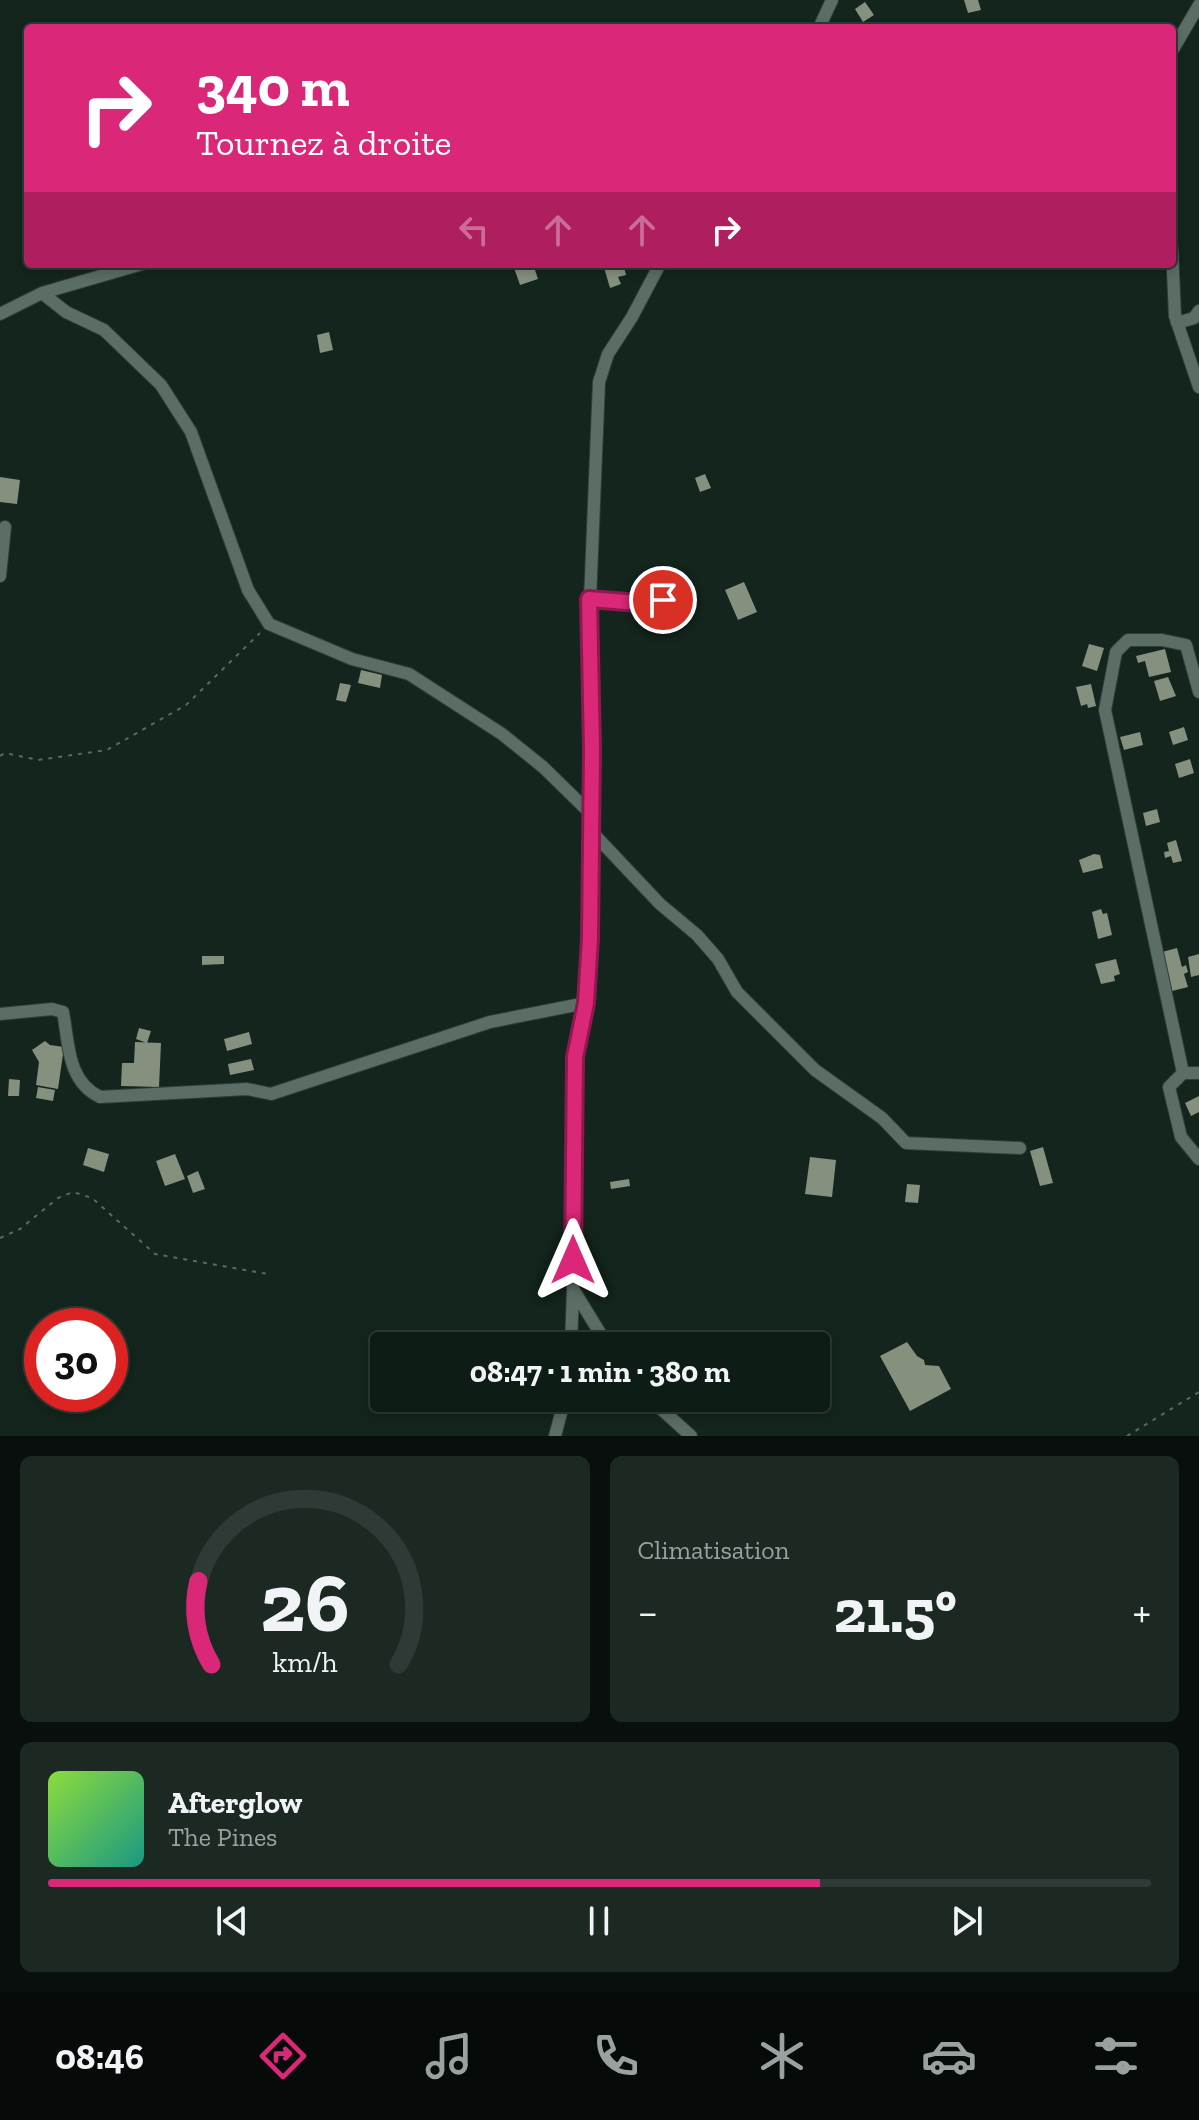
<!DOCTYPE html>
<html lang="fr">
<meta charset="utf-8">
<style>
body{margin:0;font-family:"Zilla Slab",serif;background:#1c2923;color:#f1f3f6;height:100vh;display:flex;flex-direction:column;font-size:30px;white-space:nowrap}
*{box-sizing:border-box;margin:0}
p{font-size:26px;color:#9ba1a1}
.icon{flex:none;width:44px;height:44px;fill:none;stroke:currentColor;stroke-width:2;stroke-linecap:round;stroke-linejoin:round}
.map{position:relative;height:1436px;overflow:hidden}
.side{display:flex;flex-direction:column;gap:20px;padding:20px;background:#080f0c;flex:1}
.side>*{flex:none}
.hud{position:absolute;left:24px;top:24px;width:1152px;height:244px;border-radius:8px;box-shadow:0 4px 12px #0003,0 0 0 2px #2e3a35;background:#db2777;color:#fff;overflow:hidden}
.speed{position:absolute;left:24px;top:1308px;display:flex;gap:16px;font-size:40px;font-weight:700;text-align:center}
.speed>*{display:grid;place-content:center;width:104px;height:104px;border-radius:50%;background:#0e1c16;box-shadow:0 4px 12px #0003,0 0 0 2px #2e3a35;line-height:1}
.speed .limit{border:12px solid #d22;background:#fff;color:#111}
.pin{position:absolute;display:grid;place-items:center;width:68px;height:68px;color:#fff;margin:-34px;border:4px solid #fff;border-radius:50%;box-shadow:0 2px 8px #0007}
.me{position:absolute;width:88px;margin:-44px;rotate:0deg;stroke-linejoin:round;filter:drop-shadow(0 0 6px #0008)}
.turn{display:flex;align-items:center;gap:28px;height:168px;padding:0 40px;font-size:36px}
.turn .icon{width:104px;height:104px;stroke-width:2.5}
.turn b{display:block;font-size:56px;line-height:68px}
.lanes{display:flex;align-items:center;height:76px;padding:0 40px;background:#0003;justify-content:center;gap:40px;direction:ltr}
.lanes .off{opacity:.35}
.big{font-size:60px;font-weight:700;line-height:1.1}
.side .tile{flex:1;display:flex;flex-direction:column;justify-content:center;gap:12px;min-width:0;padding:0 28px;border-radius:12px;background:#1c2923}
.side .dial{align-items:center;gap:0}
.dial svg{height:208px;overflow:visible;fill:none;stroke:#2e3a35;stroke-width:7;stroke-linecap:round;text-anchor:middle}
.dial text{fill:#f1f3f6;stroke:none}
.song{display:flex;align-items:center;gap:24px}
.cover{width:96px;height:96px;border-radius:12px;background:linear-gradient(135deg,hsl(90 70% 55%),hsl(170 70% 35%))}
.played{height:8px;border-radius:4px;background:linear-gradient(90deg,#db2777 70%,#2e3a35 70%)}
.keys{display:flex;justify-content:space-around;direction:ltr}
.heat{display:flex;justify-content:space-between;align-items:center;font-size:44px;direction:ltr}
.side .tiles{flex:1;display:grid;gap:20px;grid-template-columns:1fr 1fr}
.tile:last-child{grid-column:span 2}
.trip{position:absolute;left:370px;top:1332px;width:460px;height:80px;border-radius:8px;background:#0e1c16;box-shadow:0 4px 12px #0003,0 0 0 2px #2e3a35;font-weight:700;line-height:80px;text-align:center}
.tab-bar{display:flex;height:128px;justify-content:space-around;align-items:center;background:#060b09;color:#9ba1a1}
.tab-bar .icon{width:56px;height:56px}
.tab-bar .selected{color:#db2777}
.tab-bar b{font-size:36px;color:#f1f3f6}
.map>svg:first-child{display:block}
.building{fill:#86907f}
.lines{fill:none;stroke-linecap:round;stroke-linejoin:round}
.minor-casing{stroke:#323e38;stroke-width:14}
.path{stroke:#5a6962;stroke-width:2;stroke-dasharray:4 6;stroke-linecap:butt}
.minor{stroke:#5a6e65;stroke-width:12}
.route-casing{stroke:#8e194d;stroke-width:20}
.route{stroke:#db2777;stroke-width:14}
</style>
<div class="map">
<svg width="1199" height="1436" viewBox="0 0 1199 1436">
<rect width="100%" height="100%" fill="#13251d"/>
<path class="building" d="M 964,0 L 978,0 L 981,10 L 968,13 Z
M 865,2 L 874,15 L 863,22 L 855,9 Z
M 533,264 L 538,279 L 520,285 L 513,265 Z
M 603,264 L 630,264 L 624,267 L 626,275 L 618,277 L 621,284 L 610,288 Z
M 329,332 L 333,350 L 320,353 L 317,335 Z
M 705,474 L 711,488 L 700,492 L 695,478 Z
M 0,477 L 20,480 L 17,504 L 0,502 Z
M 744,582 L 757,612 L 738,620 L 725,590 Z
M 1089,644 L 1104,648 L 1097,671 L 1082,666 Z
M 1165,649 L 1171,672 L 1149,677 L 1145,661 L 1138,663 L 1136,656 Z
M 361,670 L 382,675 L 380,688 L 358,683 Z
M 1168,677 L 1176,696 L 1160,701 L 1154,681 Z
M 340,683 L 351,685 L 346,702 L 336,700 Z
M 1091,684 L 1096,706 L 1088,708 L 1087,704 L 1081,706 L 1076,687 Z
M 1184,727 L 1188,740 L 1173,745 L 1169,732 Z
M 1140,732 L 1143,745 L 1124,750 L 1120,737 Z
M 1190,759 L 1194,773 L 1179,778 L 1175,764 Z
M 1157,809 L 1160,822 L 1146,826 L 1143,813 Z
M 1176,840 L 1182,861 L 1173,863 L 1171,856 L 1165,858 L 1164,852 L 1169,851 L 1167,843 Z
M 1094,854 L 1100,855 L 1103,868 L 1083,873 L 1079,860 Z
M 1101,909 L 1103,914 L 1107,913 L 1112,935 L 1098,939 L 1092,912 Z
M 1177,948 L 1182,967 L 1186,965 L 1188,972 L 1184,974 L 1188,987 L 1172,991 L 1162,952 Z
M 1199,954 L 1199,975 L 1191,977 L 1188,957 Z
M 202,956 L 224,956 L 224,964 L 202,965 Z
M 1116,959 L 1120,974 L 1114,976 L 1115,981 L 1101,984 L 1095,964 Z
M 139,1028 L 151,1031 L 147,1043 L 136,1039 Z
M 249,1032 L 252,1044 L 227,1051 L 224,1039 Z
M 45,1041 L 50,1045 L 64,1047 L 58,1089 L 36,1085 L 39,1062 L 32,1050 Z
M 135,1042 L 161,1043 L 159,1087 L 121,1086 L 122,1063 L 134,1063 Z
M 251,1059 L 254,1070 L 230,1075 L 228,1064 Z
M 9,1079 L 20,1080 L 19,1096 L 8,1096 Z
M 38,1087 L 55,1090 L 53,1101 L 36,1098 Z
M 1199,1096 L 1199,1112 L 1191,1116 L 1185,1103 Z
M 1043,1147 L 1053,1183 L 1040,1186 L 1030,1151 Z
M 88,1148 L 109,1154 L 104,1172 L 83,1165 Z
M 175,1154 L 185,1179 L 165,1186 L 156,1161 Z
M 810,1157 L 836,1160 L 832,1197 L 805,1194 Z
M 198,1171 L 205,1189 L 193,1193 L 187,1176 Z
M 629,1179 L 630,1186 L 611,1189 L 610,1182 Z
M 907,1184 L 920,1185 L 918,1203 L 905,1202 Z
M 907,1342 L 917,1356 L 924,1360 L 925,1365 L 939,1366 L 951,1389 L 910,1411 L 880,1356 Z"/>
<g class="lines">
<g class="minor-casing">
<path id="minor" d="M 819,28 L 832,0
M 1172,51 L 1199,5
M 1172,249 L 1175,316 L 1199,387
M 42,293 L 66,312 L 104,330 L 161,385 L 191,432 L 248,590 L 269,624 L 352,659 L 409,674 L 502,734 L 543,767 L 591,814
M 0,314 L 42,293 L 142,264
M 1177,323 L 1194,318 L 1199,311
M 0,576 L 5,527
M 589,599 L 639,603 L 688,597
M 591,831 L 660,904 L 697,935 L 718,959 L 737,992 L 815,1070 L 882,1118 L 906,1143 L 1020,1148
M 0,1014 L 52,1009 L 63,1012 C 69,1044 67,1081 100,1097 L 247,1089 L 271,1094 L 490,1022 L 586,1003
M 1183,1073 L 1105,710 L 1116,652 L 1128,640 L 1162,640 L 1186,645 L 1199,692
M 1183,1073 L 1169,1087 L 1181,1137 L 1199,1159
M 1183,1073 L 1199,1073
M 571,1346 L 573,1289
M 608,1346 L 573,1289 L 575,1057 L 586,1003 L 590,938 L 592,750 L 589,625 L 599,382 L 608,354 L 632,317 L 660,264
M 649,1398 L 691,1436
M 555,1436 L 565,1398"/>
</g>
<path class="path" d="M 0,756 L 5,753 L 38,760 L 107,750 L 186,705 L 260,633
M 0,1238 L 20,1229 L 58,1198 L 73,1192 L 92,1198 L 155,1254 L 268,1274
M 1127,1436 L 1199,1392"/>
<use href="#minor" class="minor"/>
</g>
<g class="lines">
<g class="route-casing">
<path id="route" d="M 573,1260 L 575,1057 L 586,1003 L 590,938 L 592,750 L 589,599 L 639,603 L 663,600"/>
</g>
<use href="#route" class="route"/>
</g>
</svg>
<div class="speed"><div class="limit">30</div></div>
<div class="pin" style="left:663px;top:600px;background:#d93025"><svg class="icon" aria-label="arrive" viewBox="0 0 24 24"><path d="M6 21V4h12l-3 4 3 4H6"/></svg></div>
<svg class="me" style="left:573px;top:1260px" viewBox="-20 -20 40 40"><path d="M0-17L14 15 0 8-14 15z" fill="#db2777" stroke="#fff" stroke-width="4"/></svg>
<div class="trip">08:47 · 1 min · 380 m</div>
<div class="hud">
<div class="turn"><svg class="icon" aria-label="right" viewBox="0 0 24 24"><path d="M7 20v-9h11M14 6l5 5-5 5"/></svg><div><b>340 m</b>Tournez à droite</div></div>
<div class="lanes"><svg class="icon off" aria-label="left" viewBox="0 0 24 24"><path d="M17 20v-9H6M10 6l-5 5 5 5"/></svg><svg class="icon off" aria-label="ahead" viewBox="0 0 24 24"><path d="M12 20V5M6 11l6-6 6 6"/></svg><svg class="icon off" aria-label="ahead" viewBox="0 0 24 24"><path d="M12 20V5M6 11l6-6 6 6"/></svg><svg class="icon" aria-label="right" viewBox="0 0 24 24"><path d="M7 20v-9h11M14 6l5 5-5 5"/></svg></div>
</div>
</div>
<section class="side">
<div class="tiles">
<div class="tile dial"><svg viewBox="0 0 100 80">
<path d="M14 69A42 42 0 1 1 86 69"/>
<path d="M14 69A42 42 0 0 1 9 37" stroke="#db2777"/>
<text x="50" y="56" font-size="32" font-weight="700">26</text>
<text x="50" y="72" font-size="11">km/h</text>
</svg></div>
<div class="tile"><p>Climatisation</p>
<div class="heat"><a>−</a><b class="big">21.5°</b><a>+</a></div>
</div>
<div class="tile">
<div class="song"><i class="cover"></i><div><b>Afterglow</b><p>The Pines</p></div></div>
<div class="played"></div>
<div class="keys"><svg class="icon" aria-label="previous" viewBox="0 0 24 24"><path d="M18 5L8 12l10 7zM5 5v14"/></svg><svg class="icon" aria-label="pause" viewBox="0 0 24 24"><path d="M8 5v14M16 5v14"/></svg><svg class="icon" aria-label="next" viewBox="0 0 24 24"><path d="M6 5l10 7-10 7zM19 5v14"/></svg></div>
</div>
</div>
</section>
<nav class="tab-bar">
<b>08:46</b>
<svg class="icon selected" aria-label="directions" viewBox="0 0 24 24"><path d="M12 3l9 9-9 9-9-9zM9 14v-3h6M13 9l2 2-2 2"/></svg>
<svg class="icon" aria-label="music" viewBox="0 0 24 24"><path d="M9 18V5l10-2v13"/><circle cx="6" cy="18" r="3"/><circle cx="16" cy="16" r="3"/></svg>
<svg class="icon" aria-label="phone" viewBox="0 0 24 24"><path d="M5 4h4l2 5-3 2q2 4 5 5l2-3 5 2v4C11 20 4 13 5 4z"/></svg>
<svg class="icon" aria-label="climate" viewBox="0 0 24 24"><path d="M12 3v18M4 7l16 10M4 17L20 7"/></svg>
<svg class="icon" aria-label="car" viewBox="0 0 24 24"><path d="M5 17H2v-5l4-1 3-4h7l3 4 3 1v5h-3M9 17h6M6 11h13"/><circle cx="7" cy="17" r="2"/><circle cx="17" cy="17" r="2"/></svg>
<svg class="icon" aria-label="filters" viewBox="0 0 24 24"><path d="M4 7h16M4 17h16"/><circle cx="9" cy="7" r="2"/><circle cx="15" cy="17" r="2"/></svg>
</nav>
